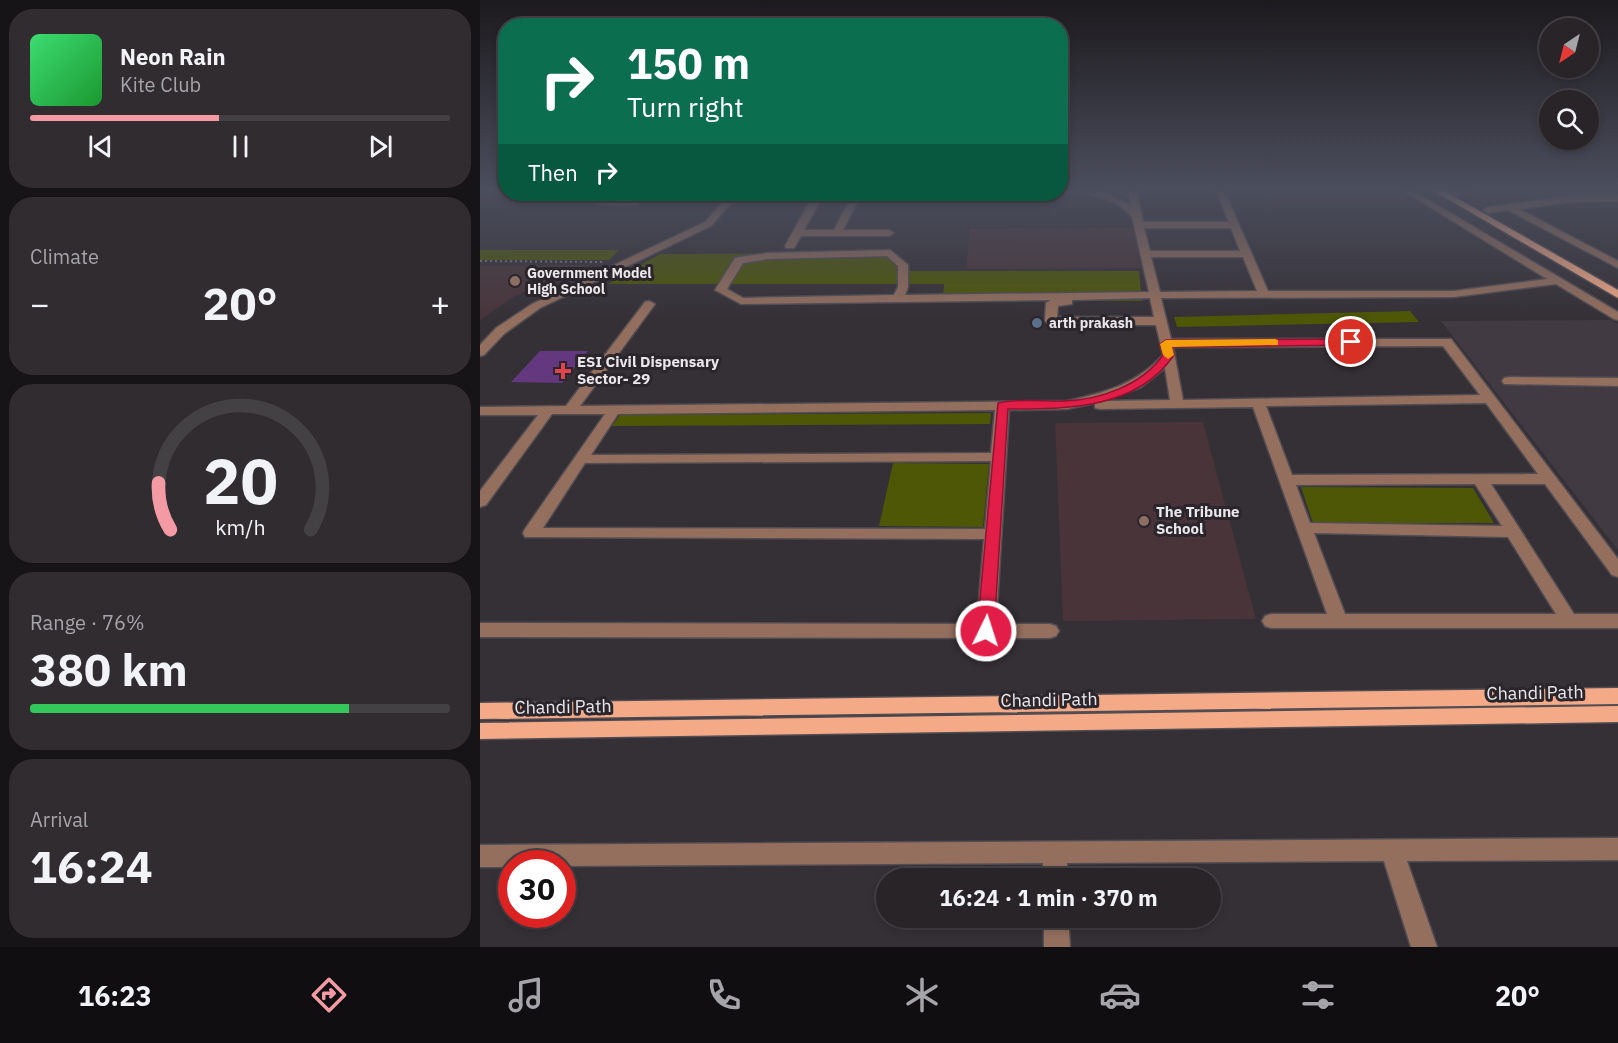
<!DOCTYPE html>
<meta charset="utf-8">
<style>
body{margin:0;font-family:"IBM Plex Sans",sans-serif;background:#302c30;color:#f1f3f6;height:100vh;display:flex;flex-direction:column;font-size:22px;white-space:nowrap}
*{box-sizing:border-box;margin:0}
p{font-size:20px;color:#a5a4a8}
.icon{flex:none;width:33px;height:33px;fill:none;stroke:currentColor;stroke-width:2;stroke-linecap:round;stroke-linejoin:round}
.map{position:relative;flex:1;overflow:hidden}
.panel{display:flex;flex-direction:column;gap:9px;padding:9px;background:#161416;width:480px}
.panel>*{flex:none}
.guide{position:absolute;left:18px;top:18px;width:570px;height:183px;border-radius:24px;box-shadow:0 3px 9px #0003,0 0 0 2px #444145;background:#0b6e4f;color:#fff;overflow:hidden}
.needle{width:39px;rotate:215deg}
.tools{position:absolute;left:1059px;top:18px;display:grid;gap:12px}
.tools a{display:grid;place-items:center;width:60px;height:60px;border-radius:50%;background:#282428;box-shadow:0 3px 9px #0003,0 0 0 2px #444145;font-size:30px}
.speed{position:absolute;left:18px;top:850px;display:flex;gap:12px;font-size:30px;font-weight:700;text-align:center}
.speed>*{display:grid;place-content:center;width:78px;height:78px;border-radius:50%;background:#282428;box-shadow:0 3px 9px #0003,0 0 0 2px #444145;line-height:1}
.speed .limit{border:9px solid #d22;background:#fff;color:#111}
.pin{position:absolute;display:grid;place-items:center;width:51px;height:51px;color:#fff;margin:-26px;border:3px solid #fff;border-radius:50%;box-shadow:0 2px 6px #0007}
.me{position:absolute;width:66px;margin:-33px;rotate:4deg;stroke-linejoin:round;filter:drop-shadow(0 0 4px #0008)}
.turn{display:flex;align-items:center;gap:21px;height:126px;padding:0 30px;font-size:27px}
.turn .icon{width:78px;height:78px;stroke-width:2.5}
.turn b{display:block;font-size:42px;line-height:51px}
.then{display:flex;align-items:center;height:57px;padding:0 30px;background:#0003;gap:12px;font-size:22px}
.big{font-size:45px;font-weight:700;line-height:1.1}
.panel .tile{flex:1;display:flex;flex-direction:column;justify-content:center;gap:9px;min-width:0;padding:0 21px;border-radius:24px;background:#302c30}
.panel .dial{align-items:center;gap:0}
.dial svg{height:156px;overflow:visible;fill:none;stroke:#444145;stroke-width:7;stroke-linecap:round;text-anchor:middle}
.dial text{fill:#f1f3f6;stroke:none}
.song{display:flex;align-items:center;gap:18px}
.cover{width:72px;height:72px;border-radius:9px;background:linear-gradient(135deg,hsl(140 70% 55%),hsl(130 70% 35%))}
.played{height:6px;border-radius:3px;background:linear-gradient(90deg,#f49aa5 45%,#444145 45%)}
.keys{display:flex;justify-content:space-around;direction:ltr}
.heat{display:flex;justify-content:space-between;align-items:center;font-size:33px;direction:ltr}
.charge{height:9px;border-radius:4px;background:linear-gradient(90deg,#34c759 76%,#444145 0)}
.trip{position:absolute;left:396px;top:868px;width:345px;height:60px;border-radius:30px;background:#282428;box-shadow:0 3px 9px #0003,0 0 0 2px #444145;font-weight:700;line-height:60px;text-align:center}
.tabs{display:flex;height:96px;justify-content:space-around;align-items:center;background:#100e10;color:#a5a4a8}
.tabs .icon{width:42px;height:42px}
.tabs .active{color:#f49aa5}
.tabs b{font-size:27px;color:#f1f3f6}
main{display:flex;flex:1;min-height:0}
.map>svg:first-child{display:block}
.built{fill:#423a43}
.education{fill:#483439}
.green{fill:#4d5705}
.building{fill:#63387e}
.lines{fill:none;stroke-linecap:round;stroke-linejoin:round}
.minor-casing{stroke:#524d53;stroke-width:3}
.major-casing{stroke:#524d53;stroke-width:3}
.path{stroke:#7d797e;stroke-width:2;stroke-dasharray:2 3;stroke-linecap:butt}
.minor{fill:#946f5e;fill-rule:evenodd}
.major{fill:#f5aa87;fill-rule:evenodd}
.route{fill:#e11d48;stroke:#92132f;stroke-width:1.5}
.slow{fill:#f59e0b}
.education-dot{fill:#8d6e63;stroke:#2b262c;stroke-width:2}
.service-dot{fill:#5c6f8a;stroke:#2b262c;stroke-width:2}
.health-dot{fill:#e0444e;stroke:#2b262c;stroke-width:2}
.labels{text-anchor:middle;stroke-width:6;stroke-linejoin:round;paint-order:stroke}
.far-poi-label{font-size:14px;font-weight:bold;fill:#eae7ea;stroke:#2b262c;text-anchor:start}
.poi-label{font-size:15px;font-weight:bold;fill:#eae7ea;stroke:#2b262c;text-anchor:start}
.near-street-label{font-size:18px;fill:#eae7ea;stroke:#2b262c}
</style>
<main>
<section class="panel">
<div class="tile">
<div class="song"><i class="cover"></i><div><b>Neon Rain</b><p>Kite Club</p></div></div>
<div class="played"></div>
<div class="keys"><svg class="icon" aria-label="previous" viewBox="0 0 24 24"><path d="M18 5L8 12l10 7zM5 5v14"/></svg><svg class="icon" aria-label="pause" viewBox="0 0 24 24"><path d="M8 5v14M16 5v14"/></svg><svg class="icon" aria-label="next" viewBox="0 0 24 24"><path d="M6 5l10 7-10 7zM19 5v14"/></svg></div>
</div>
<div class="tile"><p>Climate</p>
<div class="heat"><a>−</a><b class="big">20°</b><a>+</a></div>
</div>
<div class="tile dial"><svg viewBox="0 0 100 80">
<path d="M14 69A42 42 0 1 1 86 69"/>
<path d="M14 69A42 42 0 0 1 8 45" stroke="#f49aa5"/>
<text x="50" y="56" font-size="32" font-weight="700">20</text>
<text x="50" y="72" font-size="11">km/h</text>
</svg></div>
<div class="tile"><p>Range · 76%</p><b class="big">380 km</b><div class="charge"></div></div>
<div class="tile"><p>Arrival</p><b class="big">16:24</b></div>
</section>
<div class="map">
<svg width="1138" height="947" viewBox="0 0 1138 947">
<rect width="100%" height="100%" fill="#353036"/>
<path class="built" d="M 1131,320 L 1138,324 L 1138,550 L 961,321 Z"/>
<path class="education" d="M 655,228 L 661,268 L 486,269 L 490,229 Z
M 106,265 L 35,296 L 0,320 L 0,266 Z
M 723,422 L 776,619 L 583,621 L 575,423 Z"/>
<path class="green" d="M 0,250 L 139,250 L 129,260 L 0,260 Z
M 410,253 L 430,271 L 659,271 L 662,301 L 463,300 L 464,284 L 128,284 L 180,254 Z
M 930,311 L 939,322 L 697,327 L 694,317 Z
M 511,413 L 510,424 L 132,426 L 140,415 Z
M 413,463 L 509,464 L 503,527 L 399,526 Z
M 821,487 L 993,488 L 1014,523 L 833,523 Z"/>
<path class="building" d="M 60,351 L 108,351 L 82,383 L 31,382 Z"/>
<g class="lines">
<g class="minor-casing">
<path id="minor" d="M 580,188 L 623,192 L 651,205 L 648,188 L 656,188 L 663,222 L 749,222 L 735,188 L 743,188 L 788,291 L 974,291 L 1067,279 L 919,188 L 928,188 L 1138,312 L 1138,320 L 1134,319 L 1076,284 L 974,297 L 681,298 L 691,339 L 971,339 L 1138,559 L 1138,577 L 1132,575 L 1065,484 L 1011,484 L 1094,614 L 1138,614 L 1138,628 L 791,628 L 785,626 L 782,621 L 785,616 L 791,614 L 847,614 L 773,407 L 620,409 L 615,408 L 615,403 L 587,409 L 529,410 L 516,624 L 570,624 L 576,626 L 579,631 L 576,636 L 570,638 L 0,637 L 0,623 L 497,624 L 504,539 L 45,537 L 43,533 L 45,529 L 125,414 L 72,414 L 6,505 L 0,507 L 0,491 L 58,415 L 0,415 L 0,407 L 86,406 L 165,302 L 169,301 L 175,304 L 100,406 L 587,401 C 624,393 657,384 683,355 L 676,325 L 571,325 L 565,321 L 566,303 L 571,300 L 261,304 L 235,290 L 255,258 L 259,257 L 288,253 L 410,250 L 428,265 L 428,287 L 425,295 L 669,292 L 652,217 C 634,195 607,194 580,192 ZM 664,228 L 751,228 L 760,251 L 670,251 ZM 407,256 L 418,266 L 418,287 L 414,295 L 263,298 L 247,289 L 263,263 L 288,259 ZM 671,257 L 763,257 L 777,291 L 680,292 ZM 670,298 L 674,317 L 577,317 L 578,306 L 592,304 L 592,300 ZM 963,346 L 1000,395 L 703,400 L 693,347 ZM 685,368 L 690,400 L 623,401 L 661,387 ZM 1006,403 L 1058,474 L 812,475 L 786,406 ZM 515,410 L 511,453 L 111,455 L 138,414 ZM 511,461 L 505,529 L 63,528 L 105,463 ZM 995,484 L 1022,526 L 830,523 L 816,485 ZM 834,533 L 1028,537 L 1076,614 L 865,614 Z
M 990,188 L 1005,188 L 976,196 L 972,193 Z
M 250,194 L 259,194 L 231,226 L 60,308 L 24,334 L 4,355 L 0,356 L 0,345 L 16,328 L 52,304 L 225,222 Z
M 334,194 L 344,194 L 324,230 L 354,230 L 373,194 L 381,194 L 363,230 L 409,230 L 414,233 L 409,236 L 321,236 L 314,248 L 306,248 L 305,246 Z
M 1138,195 L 1138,201 L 1091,202 L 1039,209 L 1138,261 L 1138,268 L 1028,210 L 1008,213 L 1003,210 L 1008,207 L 1091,196 Z
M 122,199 L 155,199 L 160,202 L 155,205 L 119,204 L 117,202 Z
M 1029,377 L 1138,378 L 1138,386 L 1024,384 L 1022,381 L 1024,378 Z
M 1138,838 L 1138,860 L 927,861 L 957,947 L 931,947 L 904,861 L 587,863 L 587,879 L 563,879 L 563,863 L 82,866 L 82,864 L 32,864 L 32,867 L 0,867 L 0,845 Z
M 564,918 L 588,918 L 590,947 L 564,947 Z"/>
</g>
<g class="major-casing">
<path id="major" d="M 949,188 L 959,188 L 1138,290 L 1138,298 Z
M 1138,688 L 1138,704 L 0,719 L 0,703 Z
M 1138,706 L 1138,722 L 0,739 L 0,723 Z"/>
</g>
<path class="path" d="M 0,261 L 123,262"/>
<use href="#minor" class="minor"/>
<use href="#major" class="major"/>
</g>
<linearGradient id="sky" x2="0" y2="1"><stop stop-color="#1d1a1e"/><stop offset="0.59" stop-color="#4b4e5d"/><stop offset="1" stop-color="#4b4e5d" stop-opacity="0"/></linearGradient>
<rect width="1138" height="320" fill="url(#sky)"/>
<path class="route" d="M 871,339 L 877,342 L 875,345 L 692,347 L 694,355 C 657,409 588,409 528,409 L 514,631 L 512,635 L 500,635 L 497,631 L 518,403 C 539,398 563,402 584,401 C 620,400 662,385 683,355 L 680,344 L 686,340 Z"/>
<path class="slow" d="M 795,339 L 798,340 L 798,345 L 692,347 L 694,355 L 688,359 L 683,355 L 680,344 L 686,340 Z"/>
<g class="education-dot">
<circle cx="35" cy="281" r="6"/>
<circle cx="664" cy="521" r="6"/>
</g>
<circle class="service-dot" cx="557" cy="323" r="6"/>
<path class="health-dot" d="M80 362h6v6h6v6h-6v6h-6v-6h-6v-6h6z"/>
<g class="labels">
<g class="far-poi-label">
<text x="47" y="278">Government Model<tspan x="47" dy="16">High School</tspan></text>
<text x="569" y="328">arth prakash</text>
</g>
<g class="poi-label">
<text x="97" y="367">ESI Civil Dispensary<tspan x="97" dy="17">Sector- 29</tspan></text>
<text x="676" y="517">The Tribune<tspan x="676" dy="17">School</tspan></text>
</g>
<g class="near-street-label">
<text transform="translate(1055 693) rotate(-1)" y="6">Chandi Path</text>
<text transform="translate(569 700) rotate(-1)" y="6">Chandi Path</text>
<text transform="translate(83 707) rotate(-1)" y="6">Chandi Path</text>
</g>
</g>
</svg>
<div class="tools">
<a><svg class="needle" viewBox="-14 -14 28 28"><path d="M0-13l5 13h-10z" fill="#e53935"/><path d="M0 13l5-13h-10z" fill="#a5a4a8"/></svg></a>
<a><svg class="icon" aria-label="search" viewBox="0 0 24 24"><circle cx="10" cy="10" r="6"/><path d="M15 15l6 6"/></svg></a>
</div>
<div class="speed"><div class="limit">30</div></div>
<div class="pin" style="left:871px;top:342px;background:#d93025"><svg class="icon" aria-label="arrive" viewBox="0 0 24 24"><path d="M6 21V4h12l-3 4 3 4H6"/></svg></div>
<svg class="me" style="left:506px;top:631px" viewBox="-20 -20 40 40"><circle r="17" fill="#e11d48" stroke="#fff" stroke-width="3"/><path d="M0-11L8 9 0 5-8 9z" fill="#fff"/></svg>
<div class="trip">16:24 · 1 min · 370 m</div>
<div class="guide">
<div class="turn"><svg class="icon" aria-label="right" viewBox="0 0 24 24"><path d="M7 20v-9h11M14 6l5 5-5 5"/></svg><div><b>150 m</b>Turn right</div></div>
<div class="then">Then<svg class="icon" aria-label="right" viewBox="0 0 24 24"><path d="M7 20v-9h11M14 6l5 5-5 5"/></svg></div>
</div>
</div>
</main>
<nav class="tabs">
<b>16:23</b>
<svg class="icon active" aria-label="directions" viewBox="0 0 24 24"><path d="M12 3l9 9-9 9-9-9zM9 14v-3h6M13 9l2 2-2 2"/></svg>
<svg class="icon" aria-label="music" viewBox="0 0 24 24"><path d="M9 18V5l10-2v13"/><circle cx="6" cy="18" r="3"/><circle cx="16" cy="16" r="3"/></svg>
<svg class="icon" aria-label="phone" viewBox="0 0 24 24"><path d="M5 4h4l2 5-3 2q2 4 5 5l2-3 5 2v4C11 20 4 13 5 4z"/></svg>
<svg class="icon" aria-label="climate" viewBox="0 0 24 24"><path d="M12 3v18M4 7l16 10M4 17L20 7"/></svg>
<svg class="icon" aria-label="car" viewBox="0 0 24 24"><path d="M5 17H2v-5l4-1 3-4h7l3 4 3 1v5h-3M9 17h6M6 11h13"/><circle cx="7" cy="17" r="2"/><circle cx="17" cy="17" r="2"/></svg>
<svg class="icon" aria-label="filters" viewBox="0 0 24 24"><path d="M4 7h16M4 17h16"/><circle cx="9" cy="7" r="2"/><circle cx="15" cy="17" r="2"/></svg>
<b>20°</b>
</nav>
